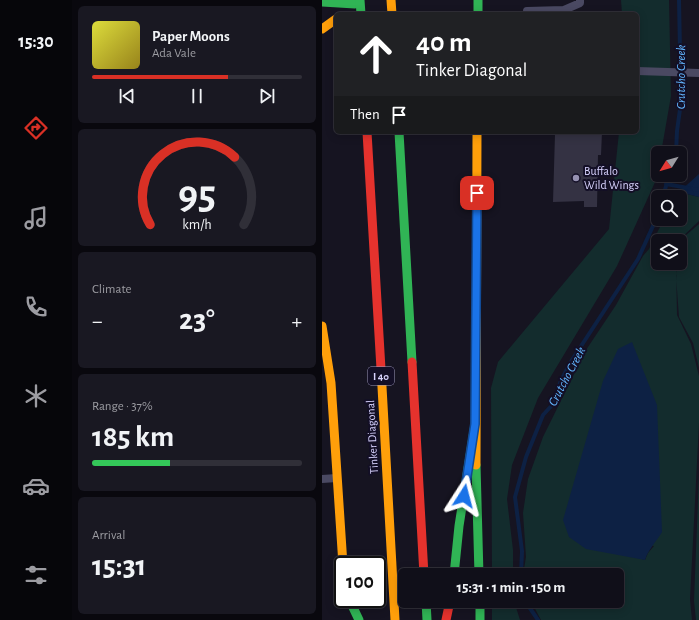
<!DOCTYPE html>
<meta charset="utf-8">
<style>
body{margin:0;font-family:"Alegreya Sans",sans-serif;background:#191822;color:#f1f3f6;height:100vh;display:flex;flex-direction:column;font-size:15px;white-space:nowrap}
*{box-sizing:border-box;margin:0}
p{font-size:13px;color:#9c9ca2}
.icon{flex:none;width:22px;height:22px;fill:none;stroke:currentColor;stroke-width:2;stroke-linecap:round;stroke-linejoin:round}
.map{position:relative;flex:1;overflow:hidden}
.side{display:flex;flex-direction:column;gap:6px;padding:6px;background:#09080e;width:250px}
.side>*{flex:none}
.hud{position:absolute;left:12px;top:12px;width:305px;height:122px;border-radius:6px;box-shadow:0 2px 10px #0003,0 0 0 1px #302f38;background:#202124;color:#fff;overflow:hidden}
.needle{width:26px;rotate:233deg}
.tools{position:absolute;left:329px;top:146px;display:grid;gap:8px}
.tools a{display:grid;place-items:center;width:36px;height:36px;border-radius:6px;background:#100f19;box-shadow:0 2px 10px #0003,0 0 0 1px #302f38;font-size:20px}
.speed{position:absolute;left:12px;top:556px;display:flex;gap:8px;font-size:20px;font-weight:700;text-align:center}
.speed>*{display:grid;place-content:center;width:52px;height:52px;border-radius:50%;background:#100f19;box-shadow:0 2px 10px #0003,0 0 0 1px #302f38;line-height:1}
.speed .limit{border:2px solid #111;border-radius:6px;background:#fff;color:#111}
.pin{position:absolute;display:grid;place-items:center;width:34px;height:34px;color:#fff;margin:-17px;border-radius:8px;box-shadow:0 2px 6px #0006}
.me{position:absolute;width:44px;margin:-22px;rotate:9deg;stroke-linejoin:round;filter:drop-shadow(0 0 3px #0008)}
.turn{display:flex;align-items:center;gap:14px;height:84px;padding:0 16px;font-size:18px}
.turn .icon{width:52px;height:52px;stroke-width:2.5}
.turn b{display:block;font-size:28px;line-height:34px}
.then{display:flex;align-items:center;height:38px;padding:0 16px;background:#0003;gap:8px;font-size:15px}
.big{font-size:30px;font-weight:700;line-height:1.1}
.side .tile{flex:1;display:flex;flex-direction:column;justify-content:center;gap:6px;min-width:0;padding:0 14px;border-radius:6px;background:#191822}
.side .dial{align-items:center;gap:0}
.dial svg{height:104px;overflow:visible;fill:none;stroke:#302f38;stroke-width:7;stroke-linecap:round;text-anchor:middle}
.dial text{fill:#f1f3f6;stroke:none}
.song{display:flex;align-items:center;gap:12px}
.cover{width:48px;height:48px;border-radius:6px;background:linear-gradient(135deg,hsl(60 70% 55%),hsl(50 70% 35%))}
.played{height:4px;border-radius:2px;background:linear-gradient(90deg,#d93025 65%,#302f38 65%)}
.keys{display:flex;justify-content:space-around;direction:ltr}
.heat{display:flex;justify-content:space-between;align-items:center;font-size:22px;direction:ltr}
.charge{height:6px;border-radius:3px;background:linear-gradient(90deg,#34c759 37%,#302f38 0)}
.trip{position:absolute;left:76px;top:568px;width:226px;height:40px;border-radius:6px;background:#100f19;box-shadow:0 2px 10px #0003,0 0 0 1px #302f38;font-weight:700;line-height:40px;text-align:center}
main{display:flex;flex:1;min-height:0}
.tabs{display:flex;flex-direction:column;width:72px;justify-content:space-around;align-items:center;background:#06060a;color:#9c9ca2}
.tabs .icon{width:28px;height:28px}
.tabs .on{color:#d93025}
.tabs b{font-size:18px;color:#f1f3f6}
.map>svg:first-child{display:block}
.green{fill:#132c2d;fill-rule:evenodd}
.water{fill:#0d2144}
.lines{fill:none;stroke-linecap:round;stroke-linejoin:round}
.stream{stroke:#0d2144;stroke-width:4}
.building{fill:#343243}
.lane{stroke:#4a4962;stroke-width:8}
.fast{stroke:#30b455;stroke-width:9}
.slow{stroke:#ff9f0a;stroke-width:9}
.jam{stroke:#e5322d;stroke-width:9}
.fast-bridge{stroke:#30b455;stroke-width:9}
.route-casing{stroke:#114b97;stroke-width:10}
.route{stroke:#1a73e8;stroke-width:7}
.poi-dot{fill:#9591b1;stroke:#130f26;stroke-width:1.5}
.labels{text-anchor:middle;stroke-width:4;stroke-linejoin:round;paint-order:stroke}
.shield{fill:#130f26;stroke:#9e99be;stroke-width:1}
.shield-label{font-size:11px;font-weight:bold;fill:#d9d4ff}
.poi-label{font-size:12px;fill:#d9d4ff;stroke:#130f26;text-anchor:start}
.street-label{font-size:12px;fill:#d9d4ff;stroke:#130f26}
.water-label{font-size:13px;font-style:italic;fill:#62b6ff;stroke:#130f26}
</style>
<main>
<nav class="tabs">
<b>15:30</b>
<svg class="icon on" aria-label="directions" viewBox="0 0 24 24"><path d="M12 3l9 9-9 9-9-9zM9 14v-3h6M13 9l2 2-2 2"/></svg>
<svg class="icon" aria-label="music" viewBox="0 0 24 24"><path d="M9 18V5l10-2v13"/><circle cx="6" cy="18" r="3"/><circle cx="16" cy="16" r="3"/></svg>
<svg class="icon" aria-label="phone" viewBox="0 0 24 24"><path d="M5 4h4l2 5-3 2q2 4 5 5l2-3 5 2v4C11 20 4 13 5 4z"/></svg>
<svg class="icon" aria-label="climate" viewBox="0 0 24 24"><path d="M12 3v18M4 7l16 10M4 17L20 7"/></svg>
<svg class="icon" aria-label="car" viewBox="0 0 24 24"><path d="M5 17H2v-5l4-1 3-4h7l3 4 3 1v5h-3M9 17h6M6 11h13"/><circle cx="7" cy="17" r="2"/><circle cx="17" cy="17" r="2"/></svg>
<svg class="icon" aria-label="filters" viewBox="0 0 24 24"><path d="M4 7h16M4 17h16"/><circle cx="9" cy="7" r="2"/><circle cx="15" cy="17" r="2"/></svg>
</nav>
<section class="side">
<div class="tile">
<div class="song"><i class="cover"></i><div><b>Paper Moons</b><p>Ada Vale</p></div></div>
<div class="played"></div>
<div class="keys"><svg class="icon" aria-label="previous" viewBox="0 0 24 24"><path d="M18 5L8 12l10 7zM5 5v14"/></svg><svg class="icon" aria-label="pause" viewBox="0 0 24 24"><path d="M8 5v14M16 5v14"/></svg><svg class="icon" aria-label="next" viewBox="0 0 24 24"><path d="M6 5l10 7-10 7zM19 5v14"/></svg></div>
</div>
<div class="tile dial"><svg viewBox="0 0 100 80">
<path d="M14 69A42 42 0 1 1 86 69"/>
<path d="M14 69A42 42 0 0 1 79 17" stroke="#d93025"/>
<text x="50" y="56" font-size="32" font-weight="700">95</text>
<text x="50" y="72" font-size="11">km/h</text>
</svg></div>
<div class="tile"><p>Climate</p>
<div class="heat"><a>−</a><b class="big">23°</b><a>+</a></div>
</div>
<div class="tile"><p>Range · 37%</p><b class="big">185 km</b><div class="charge"></div></div>
<div class="tile"><p>Arrival</p><b class="big">15:31</b></div>
</section>
<div class="map">
<svg width="377" height="620" viewBox="0 0 377 620">
<rect width="100%" height="100%" fill="#161421"/>
<path class="green" d="M 299,0 L 347,0 L 349,96 L 339,153 L 336,153 L 334,180 L 295,266 L 216,398 L 190,465 L 185,499 L 191,550 L 191,575 L 170,575 L 169,388 L 176,362 L 287,229 L 297,132 L 315,132 L 315,14 L 300,14 Z
M 357,192 L 377,197 L 377,221 L 356,241 L 336,241 L 336,263 L 354,263 L 355,315 L 369,344 L 377,376 L 377,423 L 368,599 L 370,620 L 219,620 L 209,601 L 295,601 L 295,575 L 201,575 L 204,557 L 201,513 L 206,479 L 221,437 L 264,350 L 294,305 L 321,256 L 327,249 L 342,219 L 358,219 L 358,197 L 354,197 ZM 247,537 L 332,546 L 326,553 L 323,560 Z
M 377,224 L 377,368 L 371,343 L 357,317 L 354,276 L 355,263 L 358,263 L 357,241 Z
M 377,474 L 377,620 L 374,620 L 372,601 Z
M 170,601 L 192,601 L 198,620 L 170,620 Z"/>
<path class="water" d="M 377,174 L 377,197 L 357,192 Z
M 310,342 L 335,405 L 340,532 C 334,542 326,550 323,560 L 264,549 L 247,537 L 241,520 L 281,381 L 296,349 Z"/>
<g class="lines">
<path class="stream" d="M 354,153 L 355,131 L 359,102 L 357,0
M 344,184 L 377,190
M 341,197 L 347,175
M 199,575 L 200,551 L 193,497 L 204,457 L 221,415 L 232,403 L 238,383 L 248,363 L 316,259 L 336,215
M 203,601 L 216,620"/>
</g>
<path class="building" d="M 256,132 L 280,132 L 279,155 L 276,155 L 275,207 L 262,207 L 262,201 L 231,202 L 233,134 L 255,135 Z"/>
<g class="lines">
<path class="lane" d="M 205,11 L 242,10 L 258,3 L 258,0
M 315,71 L 377,73
M 0,479 L 15,478"/>
<path class="fast" d="M 156,0 L 156,14
M 0,2 L 33,4
M 77,132 L 90,362
M 154,465 L 157,575
M 132,575 L 137,526 L 153,424
M 27,599 L 37,620
M 104,601 L 105,620
M 158,601 L 158,620"/>
<path class="slow" d="M 69,0 L 70,14
M 0,29 L 14,19
M 0,326 L 9,383 L 21,565
M 59,369 L 73,620
M 154,465 L 155,132"/>
<path class="jam" d="M 45,132 L 59,369
M 90,362 L 102,575
M 124,620 L 128,601"/>
<path class="fast-bridge" d="M 38,0 L 39,14"/>
</g>
<g class="lines">
<g class="route-casing">
<path id="route" d="M 142,496 L 153,424 L 155,193"/>
</g>
<use href="#route" class="route"/>
</g>
<circle class="poi-dot" cx="254" cy="178" r="4"/>
<g class="labels">
<rect class="shield" x="46" y="367" width="26" height="18" rx="3"/>
<g class="shield-label">
<text x="59" y="380">I 40</text>
</g>
<g class="poi-label">
<text x="262" y="175">Buffalo<tspan x="262" dy="14">Wild Wings</tspan></text>
</g>
<g class="street-label">
<text transform="translate(50 437) rotate(-93)" y="4">Tinker Diagonal</text>
</g>
<g class="water-label">
<text transform="translate(358 77) rotate(-90)" y="5">Crutcho Creek</text>
<text transform="translate(244 376) rotate(-62)" y="5">Crutcho Creek</text>
</g>
</g>
</svg>
<div class="tools">
<a><svg class="needle" viewBox="-14 -14 28 28"><path d="M0-13l5 13h-10z" fill="#e53935"/><path d="M0 13l5-13h-10z" fill="#9c9ca2"/></svg></a>
<a><svg class="icon" aria-label="search" viewBox="0 0 24 24"><circle cx="10" cy="10" r="6"/><path d="M15 15l6 6"/></svg></a>
<a><svg class="icon" aria-label="layers" viewBox="0 0 24 24"><path d="M12 4l9 5-9 5-9-5zM3 14l9 5 9-5"/></svg></a>
</div>
<div class="speed"><div class="limit">100</div></div>
<div class="pin" style="left:155px;top:193px;background:#d93025"><svg class="icon" aria-label="arrive" viewBox="0 0 24 24"><path d="M6 21V4h12l-3 4 3 4H6"/></svg></div>
<svg class="me" style="left:142px;top:496px" viewBox="-20 -20 40 40"><path d="M0-17L14 15 0 8-14 15z" fill="#1a73e8" stroke="#fff" stroke-width="4"/></svg>
<div class="trip">15:31 · 1 min · 150 m</div>
<div class="hud">
<div class="turn"><svg class="icon" aria-label="ahead" viewBox="0 0 24 24"><path d="M12 20V5M6 11l6-6 6 6"/></svg><div><b>40 m</b>Tinker Diagonal</div></div>
<div class="then">Then<svg class="icon" aria-label="arrive" viewBox="0 0 24 24"><path d="M6 21V4h12l-3 4 3 4H6"/></svg></div>
</div>
</div>
</main>
